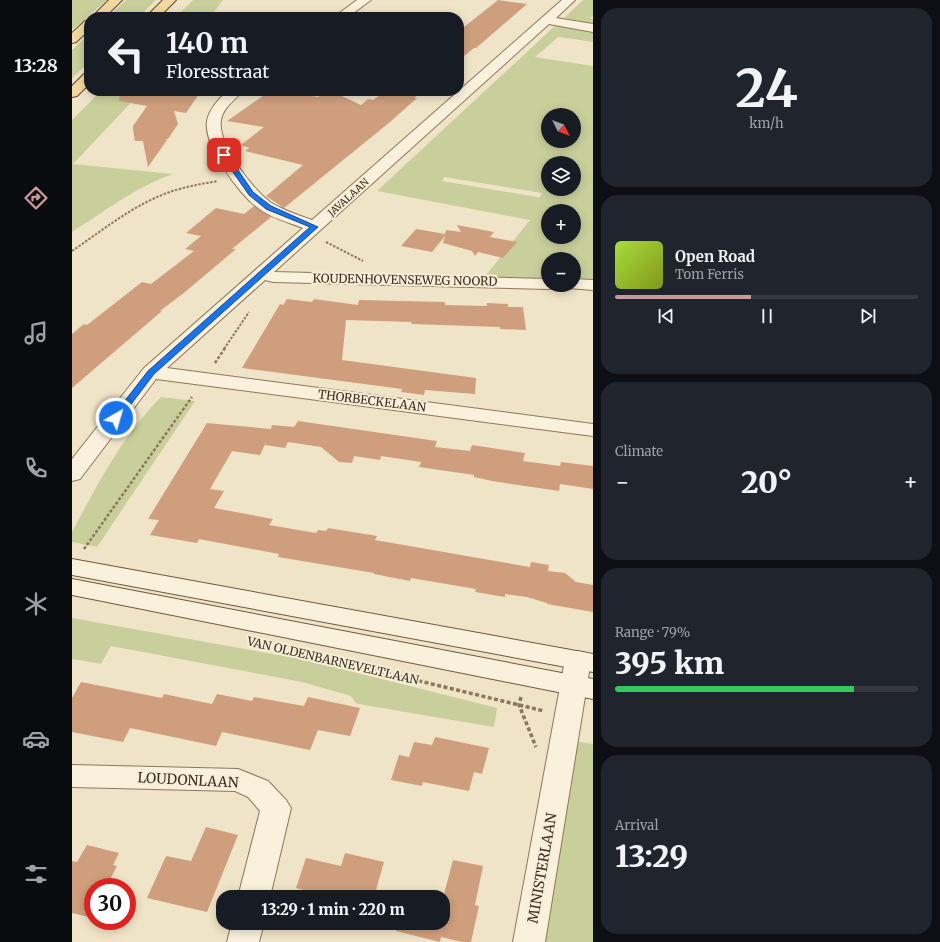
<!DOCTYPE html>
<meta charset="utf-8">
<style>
body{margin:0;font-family:Merriweather,serif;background:#20242c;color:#f1f3f6;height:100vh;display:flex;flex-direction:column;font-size:15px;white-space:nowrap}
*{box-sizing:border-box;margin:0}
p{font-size:13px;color:#9ea1a6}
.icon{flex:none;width:22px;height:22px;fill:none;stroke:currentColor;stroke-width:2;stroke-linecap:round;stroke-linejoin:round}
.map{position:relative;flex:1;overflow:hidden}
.sheet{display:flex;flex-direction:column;gap:8px;padding:8px;background:#0d0f14;width:347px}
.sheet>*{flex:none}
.banner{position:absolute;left:12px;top:12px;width:380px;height:84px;border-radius:16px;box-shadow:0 2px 10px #0003;background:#171b24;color:#f1f3f6;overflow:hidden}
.needle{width:26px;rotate:132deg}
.fabs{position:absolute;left:469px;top:108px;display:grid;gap:8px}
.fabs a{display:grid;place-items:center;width:40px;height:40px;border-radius:50%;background:#171b24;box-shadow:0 2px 10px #0003;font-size:20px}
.speed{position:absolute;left:12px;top:878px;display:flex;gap:8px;font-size:20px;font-weight:700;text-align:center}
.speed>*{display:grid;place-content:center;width:52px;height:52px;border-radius:50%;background:#171b24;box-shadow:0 2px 10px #0003;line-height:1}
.speed .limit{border:6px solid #d22;background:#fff;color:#111}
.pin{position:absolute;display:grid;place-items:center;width:34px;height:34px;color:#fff;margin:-17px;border-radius:8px;box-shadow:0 2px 6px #0006}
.me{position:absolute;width:44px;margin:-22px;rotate:38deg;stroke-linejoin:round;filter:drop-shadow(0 0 3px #0008)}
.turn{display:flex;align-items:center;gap:14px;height:84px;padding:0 16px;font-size:18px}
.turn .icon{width:52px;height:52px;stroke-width:2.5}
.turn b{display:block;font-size:28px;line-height:34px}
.big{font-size:30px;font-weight:800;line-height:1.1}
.sheet .widget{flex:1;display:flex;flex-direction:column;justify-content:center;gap:6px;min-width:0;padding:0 14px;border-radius:16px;background:#20242c}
.sheet .dial{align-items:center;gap:0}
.dial b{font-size:52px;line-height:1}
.song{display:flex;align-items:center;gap:12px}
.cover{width:48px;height:48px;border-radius:6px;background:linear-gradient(135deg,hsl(80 70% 55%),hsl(70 70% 35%))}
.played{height:4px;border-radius:2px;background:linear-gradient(90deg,#cc999b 45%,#363941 45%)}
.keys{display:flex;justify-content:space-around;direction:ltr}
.heat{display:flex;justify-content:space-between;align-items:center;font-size:22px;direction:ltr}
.charge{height:6px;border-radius:3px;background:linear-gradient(90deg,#34c759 79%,#363941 0)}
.trip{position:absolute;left:144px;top:890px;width:234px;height:40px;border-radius:16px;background:#171b24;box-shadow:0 2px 10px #0003;font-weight:800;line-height:40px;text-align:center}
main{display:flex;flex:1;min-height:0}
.dock{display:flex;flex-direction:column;width:72px;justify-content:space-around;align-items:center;background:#090b0e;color:#9ea1a6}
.dock .icon{width:28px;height:28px}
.dock .current{color:#cc999b}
.dock b{font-size:18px;color:#f1f3f6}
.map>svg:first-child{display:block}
.green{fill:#c9cf9b;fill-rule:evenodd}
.building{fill:#cf9f7d}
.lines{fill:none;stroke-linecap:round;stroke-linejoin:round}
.street-casing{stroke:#8d765c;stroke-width:2}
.secondary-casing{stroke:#6f573f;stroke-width:2}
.primary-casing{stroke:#5b4430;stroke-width:2}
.path-far2{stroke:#8d765c;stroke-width:2;stroke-dasharray:2.5 1.5;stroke-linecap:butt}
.path-far1{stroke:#8d765c;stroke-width:2.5;stroke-dasharray:3 2;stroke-linecap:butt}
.path{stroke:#8d765c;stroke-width:3.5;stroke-dasharray:4 2.5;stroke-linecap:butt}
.street{fill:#faf1dc;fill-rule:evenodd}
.secondary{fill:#faf1dc;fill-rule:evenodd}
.primary{fill:#f3d9a0;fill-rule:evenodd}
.route{fill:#1a73e8;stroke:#114b97}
.labels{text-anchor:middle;stroke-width:4;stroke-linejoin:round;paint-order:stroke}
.far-street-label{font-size:10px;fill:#3d2e20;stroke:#f7eed8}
.street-label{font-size:12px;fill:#3d2e20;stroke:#f7eed8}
.near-street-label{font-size:14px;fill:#3d2e20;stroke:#f7eed8}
</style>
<main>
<nav class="dock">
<b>13:28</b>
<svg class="icon current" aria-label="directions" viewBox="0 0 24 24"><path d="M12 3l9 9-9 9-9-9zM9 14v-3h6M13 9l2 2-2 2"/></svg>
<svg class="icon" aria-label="music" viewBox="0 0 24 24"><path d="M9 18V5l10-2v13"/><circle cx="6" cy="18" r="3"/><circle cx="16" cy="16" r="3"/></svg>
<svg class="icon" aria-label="phone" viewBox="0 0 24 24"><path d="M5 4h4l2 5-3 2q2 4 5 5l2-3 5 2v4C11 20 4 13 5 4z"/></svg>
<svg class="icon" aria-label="climate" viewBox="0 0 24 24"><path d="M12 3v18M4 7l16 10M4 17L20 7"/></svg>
<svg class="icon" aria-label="car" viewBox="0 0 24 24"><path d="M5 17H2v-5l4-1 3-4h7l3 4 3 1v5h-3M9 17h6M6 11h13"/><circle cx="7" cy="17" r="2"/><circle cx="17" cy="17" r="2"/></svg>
<svg class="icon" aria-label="filters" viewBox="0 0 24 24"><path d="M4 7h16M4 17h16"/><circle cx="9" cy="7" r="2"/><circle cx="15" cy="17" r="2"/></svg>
</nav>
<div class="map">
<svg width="521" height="942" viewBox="0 0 521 942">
<rect width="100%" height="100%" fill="#f0e4c8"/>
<path class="green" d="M 0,0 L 35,0 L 0,30 Z
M 54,0 L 84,0 L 66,17 L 36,17 Z
M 121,0 L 151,0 L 138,17 L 104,17 Z
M 511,0 L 521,0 L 521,16 L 518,18 L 521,19 L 521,24 L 492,18 Z
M 485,24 L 521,30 L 521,42 L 488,37 L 485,38 L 463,57 L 521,66 L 521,282 L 502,282 L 502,259 L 476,259 L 476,281 L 411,279 L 458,220 L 305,191 ZM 476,115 L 502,115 L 502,141 L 476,141 ZM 476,163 L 502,163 L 502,189 L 476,189 ZM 372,177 L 470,193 L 468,197 L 465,197 L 370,181 ZM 476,211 L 502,211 L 502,237 L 476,237 Z
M 17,34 L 17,62 L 0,78 L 0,50 Z
M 29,91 L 70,91 L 1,164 L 101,174 C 64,187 33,211 0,232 L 0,120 Z
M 89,397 L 123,401 L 25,547 L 0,542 L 0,532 C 26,484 50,436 89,397 Z
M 0,618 L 234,660 L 425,708 L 422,727 L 292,705 L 284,703 L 279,696 L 230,682 L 39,646 L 29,664 L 0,659 Z
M 503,741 L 521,744 L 521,942 L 472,942 Z"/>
<path class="building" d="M 426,0 L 455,4 L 404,48 L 402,48 L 387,60 L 387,31 Z
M 48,91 L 129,91 L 114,113 L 102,111 L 106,124 L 96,139 L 94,139 L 95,140 L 76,167 L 71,141 L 63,141 L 61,130 L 61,126 L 75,106 L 47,101 Z
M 198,91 L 213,91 L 245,97 L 261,92 L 289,105 L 296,99 L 301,100 L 311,93 L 318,94 L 322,91 L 350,91 L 342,98 L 345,98 L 318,122 L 212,208 L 194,196 L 231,165 L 173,151 L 177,148 L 169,145 L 192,127 L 155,121 Z
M 182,206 L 199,217 L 160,249 L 164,249 L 113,292 L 88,311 L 90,311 L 0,388 L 0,334 L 12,324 L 15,325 L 70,282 L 79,284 L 122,251 L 113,249 L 129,236 L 114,233 L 144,208 L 172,214 Z
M 385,225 L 422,232 L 418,237 L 445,242 L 431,258 L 406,252 L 403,256 L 400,251 L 371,243 L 373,236 L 360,252 L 329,246 L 344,229 L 373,234 L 374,230 L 389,232 Z
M 215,299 L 240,302 L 242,299 L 286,305 L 287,300 L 373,302 L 373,305 L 415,306 L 415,303 L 436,304 L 436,307 L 451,307 L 454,330 L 428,329 L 428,327 L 339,324 L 340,322 L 274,320 L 270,360 L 404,378 L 403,394 L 353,390 L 352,395 L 329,392 L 330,389 L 170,368 L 208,304 L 211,305 Z
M 226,421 L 365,441 L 363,447 L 398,451 L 400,445 L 453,453 L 451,461 L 488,466 L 489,462 L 521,466 L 521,489 L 488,484 L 487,491 L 420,481 L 402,477 L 402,475 L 347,467 L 349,462 L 309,456 L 308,460 L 282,456 L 280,463 L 267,462 L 249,447 L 216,442 L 213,448 L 193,445 L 194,442 L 188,455 L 160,451 L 138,489 L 152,491 L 142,508 L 201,519 L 197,525 L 244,533 L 246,530 L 254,531 L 256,528 L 305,536 L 303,540 L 412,559 L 458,567 L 459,562 L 477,565 L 476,571 L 493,573 L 504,582 L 521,585 L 521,612 L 475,604 L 475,603 L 455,597 L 433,594 L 433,597 L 403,592 L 404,589 L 339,578 L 338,581 L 302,574 L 302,573 L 206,557 L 207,554 L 127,539 L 125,543 L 78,535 L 87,520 L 76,519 L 135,423 L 199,429 L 200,425 L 222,427 Z
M 9,682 L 90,698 L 92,694 L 140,704 L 145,694 L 180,701 L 182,697 L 232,706 L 236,697 L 288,708 L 278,736 L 246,730 L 238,750 L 150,732 L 144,746 L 58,728 L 51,742 L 0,732 L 0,698 Z
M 363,737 L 417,748 L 410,774 L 402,772 L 397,791 L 351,782 L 350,786 L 319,780 L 327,755 L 337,757 L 342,742 L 360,745 Z
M 134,827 L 166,835 L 135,912 L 75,898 L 94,856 L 119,861 Z
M 15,845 L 47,853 L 41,865 L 45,866 L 34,887 L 21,887 L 21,918 L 0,913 L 0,861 L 5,862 Z
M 273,853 L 312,862 L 302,897 L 282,893 L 280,897 L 237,897 L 239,892 L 224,888 L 234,858 L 269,866 Z
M 381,860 L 411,866 L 403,905 L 407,906 L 399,942 L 390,942 L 369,937 L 368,942 L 324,931 L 327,923 L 371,923 L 371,898 Z
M 336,890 L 356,895 L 366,897 L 334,897 Z"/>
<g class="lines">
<g class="street-casing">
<path id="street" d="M 285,0 L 299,0 L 276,17 L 262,17 Z
M 490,0 L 503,0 L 484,18 L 521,24 L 521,32 L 477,24 L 202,272 L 476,279 L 476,285 L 484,285 L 482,288 L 476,289 L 201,282 L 193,280 L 95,368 L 521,424 L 521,436 L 84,379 L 8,479 L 0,481 L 0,459 L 72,368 L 231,228 C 216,222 199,218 186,208 C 167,194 131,145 135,121 C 137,109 147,99 155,91 L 170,91 C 163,101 151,107 149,120 C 145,144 180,188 198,202 C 211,210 226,215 240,220 Z
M 502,279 L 521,280 L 521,290 L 496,288 L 494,285 L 502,285 Z
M 506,651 L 515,653 L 519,660 L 473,942 L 441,942 L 493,660 L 497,653 Z
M 0,765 L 166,769 L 196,781 L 214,800 L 219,808 L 198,897 L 166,897 L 188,811 L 176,797 L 163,791 L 0,787 Z
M 160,923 L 192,923 L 187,942 L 155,942 Z"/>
</g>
<g class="secondary-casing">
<path id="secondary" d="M 0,559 L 521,654 L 521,672 L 0,575 Z
M 0,579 L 521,679 L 521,699 L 0,595 Z"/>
</g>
<g class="primary-casing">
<path id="primary" d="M 37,0 L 50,0 L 33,17 L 20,17 Z
M 91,0 L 104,0 L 87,17 L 74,17 Z
M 17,20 L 17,30 L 4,42 L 0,43 L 0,33 L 13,21 Z
M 17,73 L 17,84 L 5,96 L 0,97 L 0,86 L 12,74 Z"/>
</g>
<path class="path-far2" d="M 254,242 L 291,261
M 0,251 C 31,230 60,206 95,193 C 111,187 129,184 146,181
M 152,349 L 177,312"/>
<path class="path-far1" d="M 143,363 L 153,348
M 12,549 L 120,397"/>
<path class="path" d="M 302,670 L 472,711
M 449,697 L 447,705 L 464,747"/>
<use href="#street" class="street"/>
<use href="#secondary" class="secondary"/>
<use href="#primary" class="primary"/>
</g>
<path class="route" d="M 152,153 L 155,154 L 181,192 L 199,206 L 246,227 L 82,374 L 47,420 L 41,420 L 40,418 L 41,416 L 76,371 L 238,227 L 194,209 L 177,195 L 149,155 Z"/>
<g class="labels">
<g class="far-street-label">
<text transform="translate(276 197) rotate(-42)" y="4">JAVALAAN</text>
</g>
<g class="street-label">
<text transform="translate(333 280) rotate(1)" y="4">KOUDENHOVENSEWEG NOORD</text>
<text transform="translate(300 401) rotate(7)" y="4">THORBECKELAAN</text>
<text transform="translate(261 661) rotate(13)" y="4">VAN OLDENBARNEVELTLAAN</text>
</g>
<g class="near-street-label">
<text transform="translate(116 780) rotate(3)" y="5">LOUDONLAAN</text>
<text transform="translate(470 868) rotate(-80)" y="5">MINISTERLAAN</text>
</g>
</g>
</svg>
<div class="fabs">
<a><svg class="needle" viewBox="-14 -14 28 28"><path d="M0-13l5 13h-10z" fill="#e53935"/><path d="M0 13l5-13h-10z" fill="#9ea1a6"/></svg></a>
<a><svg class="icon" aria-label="layers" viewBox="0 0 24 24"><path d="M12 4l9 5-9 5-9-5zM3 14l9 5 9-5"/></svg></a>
<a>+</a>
<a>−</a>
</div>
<div class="speed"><div class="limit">30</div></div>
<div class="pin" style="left:152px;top:155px;background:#d93025"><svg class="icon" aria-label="arrive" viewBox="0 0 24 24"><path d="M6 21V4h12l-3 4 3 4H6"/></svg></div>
<svg class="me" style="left:44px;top:418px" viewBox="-20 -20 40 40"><circle r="17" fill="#1a73e8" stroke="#fff" stroke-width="3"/><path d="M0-11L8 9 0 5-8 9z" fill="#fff"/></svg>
<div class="trip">13:29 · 1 min · 220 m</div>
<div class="banner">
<div class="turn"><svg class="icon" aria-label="left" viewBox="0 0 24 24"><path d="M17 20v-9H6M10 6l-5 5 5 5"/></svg><div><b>140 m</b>Floresstraat</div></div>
</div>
</div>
<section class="sheet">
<div class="widget dial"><b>24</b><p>km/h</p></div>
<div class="widget">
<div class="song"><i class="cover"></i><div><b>Open Road</b><p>Tom Ferris</p></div></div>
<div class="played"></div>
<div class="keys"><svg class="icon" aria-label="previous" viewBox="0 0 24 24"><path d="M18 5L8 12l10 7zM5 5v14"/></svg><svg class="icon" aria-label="pause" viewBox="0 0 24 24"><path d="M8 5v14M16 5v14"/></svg><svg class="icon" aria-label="next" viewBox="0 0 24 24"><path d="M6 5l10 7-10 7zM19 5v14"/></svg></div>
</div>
<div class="widget"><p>Climate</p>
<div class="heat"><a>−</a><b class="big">20°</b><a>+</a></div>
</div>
<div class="widget"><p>Range · 79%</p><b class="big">395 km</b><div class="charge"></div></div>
<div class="widget"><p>Arrival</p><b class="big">13:29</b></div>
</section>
</main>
